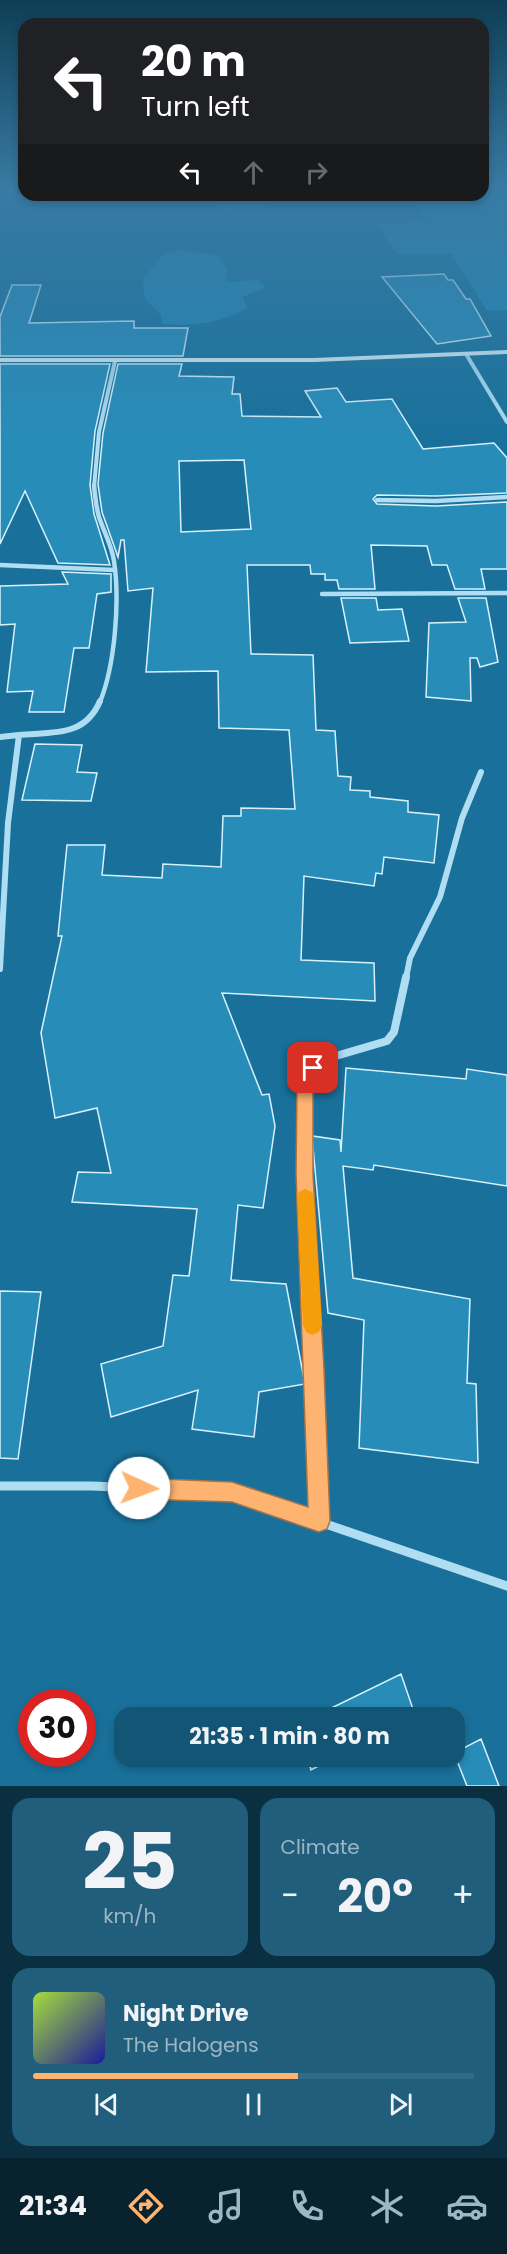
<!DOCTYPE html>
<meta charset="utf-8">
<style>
body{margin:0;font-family:Poppins,sans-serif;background:#205e7c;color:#f1f3f6;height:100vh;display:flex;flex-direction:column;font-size:22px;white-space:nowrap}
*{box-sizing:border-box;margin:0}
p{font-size:20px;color:#9db7c5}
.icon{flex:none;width:33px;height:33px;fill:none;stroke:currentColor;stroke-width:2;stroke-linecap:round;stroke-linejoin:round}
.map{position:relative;height:1786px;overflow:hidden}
.drawer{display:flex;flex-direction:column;gap:12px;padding:12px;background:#0a2f40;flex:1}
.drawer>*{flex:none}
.hud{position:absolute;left:18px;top:18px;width:471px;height:183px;border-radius:18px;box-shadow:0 3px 9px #0003;background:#202124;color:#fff;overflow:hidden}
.speed{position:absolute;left:18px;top:1689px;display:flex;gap:12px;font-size:30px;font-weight:700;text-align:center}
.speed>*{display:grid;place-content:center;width:78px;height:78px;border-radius:50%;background:#135574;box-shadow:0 3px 9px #0003;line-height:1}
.speed .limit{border:9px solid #d22;background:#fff;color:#111}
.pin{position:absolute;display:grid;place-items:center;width:51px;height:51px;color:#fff;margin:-26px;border-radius:12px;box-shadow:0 3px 9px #0006}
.me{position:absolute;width:66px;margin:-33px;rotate:92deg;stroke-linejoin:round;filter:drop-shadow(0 0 4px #0008)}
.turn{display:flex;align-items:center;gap:21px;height:126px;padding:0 24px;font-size:27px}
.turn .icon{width:78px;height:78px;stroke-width:2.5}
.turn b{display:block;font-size:42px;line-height:51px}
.lanes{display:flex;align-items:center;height:57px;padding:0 24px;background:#0003;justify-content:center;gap:30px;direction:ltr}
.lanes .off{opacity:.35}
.big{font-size:45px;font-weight:700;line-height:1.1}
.drawer .tile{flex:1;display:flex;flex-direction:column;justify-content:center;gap:9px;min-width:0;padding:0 21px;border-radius:18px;background:#205e7c}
.drawer .dial{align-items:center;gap:0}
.dial b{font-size:78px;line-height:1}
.song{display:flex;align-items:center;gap:18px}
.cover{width:72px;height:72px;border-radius:9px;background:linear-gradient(135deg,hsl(80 70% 55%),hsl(240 70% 35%))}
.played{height:6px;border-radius:3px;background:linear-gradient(90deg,#ffb370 60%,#326b86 60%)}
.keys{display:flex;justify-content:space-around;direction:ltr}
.heat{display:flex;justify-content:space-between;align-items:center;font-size:33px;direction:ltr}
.drawer .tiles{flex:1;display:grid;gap:12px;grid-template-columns:1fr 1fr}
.tile:last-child{grid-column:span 2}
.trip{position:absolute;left:114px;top:1707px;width:351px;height:60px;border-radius:18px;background:#135574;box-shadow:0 3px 9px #0003;font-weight:700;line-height:60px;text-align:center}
.menu{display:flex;height:96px;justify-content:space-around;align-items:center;background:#08222e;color:#9db7c5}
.menu .icon{width:42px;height:42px}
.menu .on{color:#ffb370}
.menu b{font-size:27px;color:#f1f3f6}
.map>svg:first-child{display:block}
.green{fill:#2187b4}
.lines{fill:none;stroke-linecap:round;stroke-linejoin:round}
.stream{stroke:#a2dcf4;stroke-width:4.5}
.building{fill:#288cb9;stroke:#d7f1fc;stroke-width:1.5;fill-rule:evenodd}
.street-far4{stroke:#afddf2;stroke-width:4}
.street-far3{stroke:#afddf2;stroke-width:4.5}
.street-far2{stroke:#afddf2;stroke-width:6}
.street-far1{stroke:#afddf2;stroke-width:8}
.street{stroke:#afddf2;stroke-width:9}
.secondary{fill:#def2fc;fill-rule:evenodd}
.route{fill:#ffb370;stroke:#a67449;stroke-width:1.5}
.slow{fill:#f59e0b}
</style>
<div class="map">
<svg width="507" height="1786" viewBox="0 0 507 1786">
<rect width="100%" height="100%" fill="#19719b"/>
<path class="green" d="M 0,188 L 24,188 L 24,195 L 187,195 L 179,201 L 98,199 L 23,203 L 22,190 L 0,190 Z
M 483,191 L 507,191 L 507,310 L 487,311 L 452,254 L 397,254 L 376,224 L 427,221 L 410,195 L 483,195 Z
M 263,197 L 269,206 L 222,212 L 217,203 L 234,198 Z
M 179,250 L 218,255 L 227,269 L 226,282 L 258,280 L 266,287 L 243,297 L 247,308 C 218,324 195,326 162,324 L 161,315 L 145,299 L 143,279 L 164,253 Z"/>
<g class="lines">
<path class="stream" d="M 0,189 L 13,188"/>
</g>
<path class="building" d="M 444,274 L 448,280 L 453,280 L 466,299 L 470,299 L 491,336 L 437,344 L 382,277 Z
M 12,285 L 41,285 L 29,323 L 134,321 L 134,328 L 188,328 L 183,356 L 0,356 L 0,317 Z
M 0,364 L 110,364 L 95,431 L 90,485 L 94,514 L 110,565 L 58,563 L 25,491 L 0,544 Z
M 118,364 L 182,364 L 179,376 L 234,377 L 232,394 L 240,394 L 242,416 L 321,417 L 305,391 L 337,388 L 346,402 L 392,399 L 423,449 L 494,443 L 507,458 L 507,493 L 436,496 L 377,495 L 373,499 L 377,504 L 436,506 L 507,502 L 507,569 L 481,569 L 485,589 L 455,589 L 447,565 L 432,565 L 427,546 L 371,545 L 375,589 L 339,589 L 337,580 L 325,580 L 325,574 L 311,574 L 310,565 L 247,565 L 251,654 L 313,655 L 316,730 L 335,731 L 338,776 L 351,777 L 350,790 L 370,791 L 370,797 L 408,801 L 408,812 L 439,815 L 434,863 L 384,857 L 382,874 L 376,873 L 374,886 L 304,876 L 301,960 L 374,963 L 375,1001 L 222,993 L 262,1095 L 269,1094 L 275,1126 L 263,1208 L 238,1205 L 231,1280 L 286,1284 L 305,1384 L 259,1392 L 254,1437 L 192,1429 L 198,1390 L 111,1417 L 101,1364 L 163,1346 L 173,1275 L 189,1276 L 197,1209 L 72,1202 L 78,1172 L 111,1173 L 97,1108 L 55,1118 L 41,1033 L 62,936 L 58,936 L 67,845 L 105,845 L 102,875 L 162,878 L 163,864 L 221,867 L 223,816 L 241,816 L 241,808 L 295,809 L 289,730 L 219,728 L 218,671 L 146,672 L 153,588 L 128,591 L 124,540 L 121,540 L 118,557 L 102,512 L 98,484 L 103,433 ZM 244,460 L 251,529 L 181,532 L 179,461 Z
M 62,572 L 111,574 L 111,592 L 97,594 L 89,648 L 74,648 L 64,712 L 29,712 L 33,691 L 7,692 L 15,624 L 0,625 L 0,586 L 68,584 Z
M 341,598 L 376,598 L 378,610 L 402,609 L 409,641 L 350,643 Z
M 458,598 L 486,598 L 498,662 L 480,667 L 477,658 L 470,658 L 471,701 L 426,697 L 429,623 L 466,622 Z
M 35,744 L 82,745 L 77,772 L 97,773 L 91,801 L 22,800 Z
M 346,1068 L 466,1079 L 467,1069 L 507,1075 L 507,1186 L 374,1165 L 373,1170 L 343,1166 L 353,1278 L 470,1299 L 467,1383 L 476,1384 L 478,1463 L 359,1448 L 364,1320 L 328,1313 L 312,1136 L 340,1140 L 341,1152 Z
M 0,1291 L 41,1292 L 18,1459 L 0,1458 Z
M 401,1674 L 416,1718 L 311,1718 Z
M 481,1739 L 499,1786 L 467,1786 L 454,1753 Z
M 307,1756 L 338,1756 L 311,1770 Z"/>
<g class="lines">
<path class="street-far4" d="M 466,354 L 507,422
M 94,487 L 99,432 L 115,361"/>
<path class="street-far3" d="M 94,485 C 95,496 96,507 99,517 C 104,532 112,546 114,561 C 120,601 115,665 100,702
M 377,500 L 436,501 L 507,497
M 0,565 L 114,570
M 322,594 L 507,593"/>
<path class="street-far2" d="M 0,737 L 19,735
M 0,969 L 8,823 L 19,735 C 53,732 85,737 100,701
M 406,978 L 410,958 L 440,897 L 462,818 L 481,772"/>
<path class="street-far1" d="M 312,1332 L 304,1174 L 305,1083 L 313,1068 L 329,1058 L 387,1041 L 394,1032 L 406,977"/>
<path class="street" d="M 312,1331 L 319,1521
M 0,1486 L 92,1486 L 232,1492 L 507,1586"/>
<path class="secondary" d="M 507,350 L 507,354 L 314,362 L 0,362 L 0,358 L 314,358 Z"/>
</g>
<linearGradient id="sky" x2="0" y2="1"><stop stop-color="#0e3e55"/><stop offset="0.43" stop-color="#387ba4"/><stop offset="1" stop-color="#387ba4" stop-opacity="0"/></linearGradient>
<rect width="507" height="438" fill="url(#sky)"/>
<path class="route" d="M 313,1061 L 319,1063 L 321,1068 L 313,1083 L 313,1174 L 324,1369 L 330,1521 L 327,1529 L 319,1532 L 232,1502 L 139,1499 L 132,1496 L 129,1488 L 132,1481 L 139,1478 L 232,1482 L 308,1507 L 296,1174 L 297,1083 L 308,1063 Z"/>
<path class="slow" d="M 305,1189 L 312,1192 L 314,1197 L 322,1325 L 319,1332 L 312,1335 L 306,1332 L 303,1325 L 297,1197 L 299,1192 Z"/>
</svg>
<div class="speed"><div class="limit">30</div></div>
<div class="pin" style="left:313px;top:1068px;background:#d93025"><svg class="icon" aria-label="arrive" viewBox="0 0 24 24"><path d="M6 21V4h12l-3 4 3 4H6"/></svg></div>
<svg class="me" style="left:139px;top:1488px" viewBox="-20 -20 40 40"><circle r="19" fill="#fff"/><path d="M0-13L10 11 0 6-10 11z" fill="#ffb370"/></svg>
<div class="trip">21:35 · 1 min · 80 m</div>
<div class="hud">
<div class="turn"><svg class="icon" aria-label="left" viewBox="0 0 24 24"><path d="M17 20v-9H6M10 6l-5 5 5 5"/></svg><div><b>20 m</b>Turn left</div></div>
<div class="lanes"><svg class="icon" aria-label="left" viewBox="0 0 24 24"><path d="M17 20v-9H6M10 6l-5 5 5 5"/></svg><svg class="icon off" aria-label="ahead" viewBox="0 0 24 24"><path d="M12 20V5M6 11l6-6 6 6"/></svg><svg class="icon off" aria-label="right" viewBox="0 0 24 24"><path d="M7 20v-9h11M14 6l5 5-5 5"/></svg></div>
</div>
</div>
<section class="drawer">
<div class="tiles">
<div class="tile dial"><b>25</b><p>km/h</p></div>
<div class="tile"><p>Climate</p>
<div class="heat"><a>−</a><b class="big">20°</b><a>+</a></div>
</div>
<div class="tile">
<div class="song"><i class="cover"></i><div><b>Night Drive</b><p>The Halogens</p></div></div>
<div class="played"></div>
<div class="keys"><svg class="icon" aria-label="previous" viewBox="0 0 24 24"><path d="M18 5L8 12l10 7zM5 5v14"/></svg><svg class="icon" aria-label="pause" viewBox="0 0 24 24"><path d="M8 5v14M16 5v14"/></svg><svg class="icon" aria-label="next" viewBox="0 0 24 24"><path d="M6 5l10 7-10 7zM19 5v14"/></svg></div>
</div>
</div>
</section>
<nav class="menu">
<b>21:34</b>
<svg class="icon on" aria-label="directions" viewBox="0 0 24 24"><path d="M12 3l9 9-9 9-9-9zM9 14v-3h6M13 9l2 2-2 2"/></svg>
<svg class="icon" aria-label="music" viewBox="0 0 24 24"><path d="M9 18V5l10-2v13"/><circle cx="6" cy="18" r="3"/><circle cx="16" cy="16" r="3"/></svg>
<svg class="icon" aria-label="phone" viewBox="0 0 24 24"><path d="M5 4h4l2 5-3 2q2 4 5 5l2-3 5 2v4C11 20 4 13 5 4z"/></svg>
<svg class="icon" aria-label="climate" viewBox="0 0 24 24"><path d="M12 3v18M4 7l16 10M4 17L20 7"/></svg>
<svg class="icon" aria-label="car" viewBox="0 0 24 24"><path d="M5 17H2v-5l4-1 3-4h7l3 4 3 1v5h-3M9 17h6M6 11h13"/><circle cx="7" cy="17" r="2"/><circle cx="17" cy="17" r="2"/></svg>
</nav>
